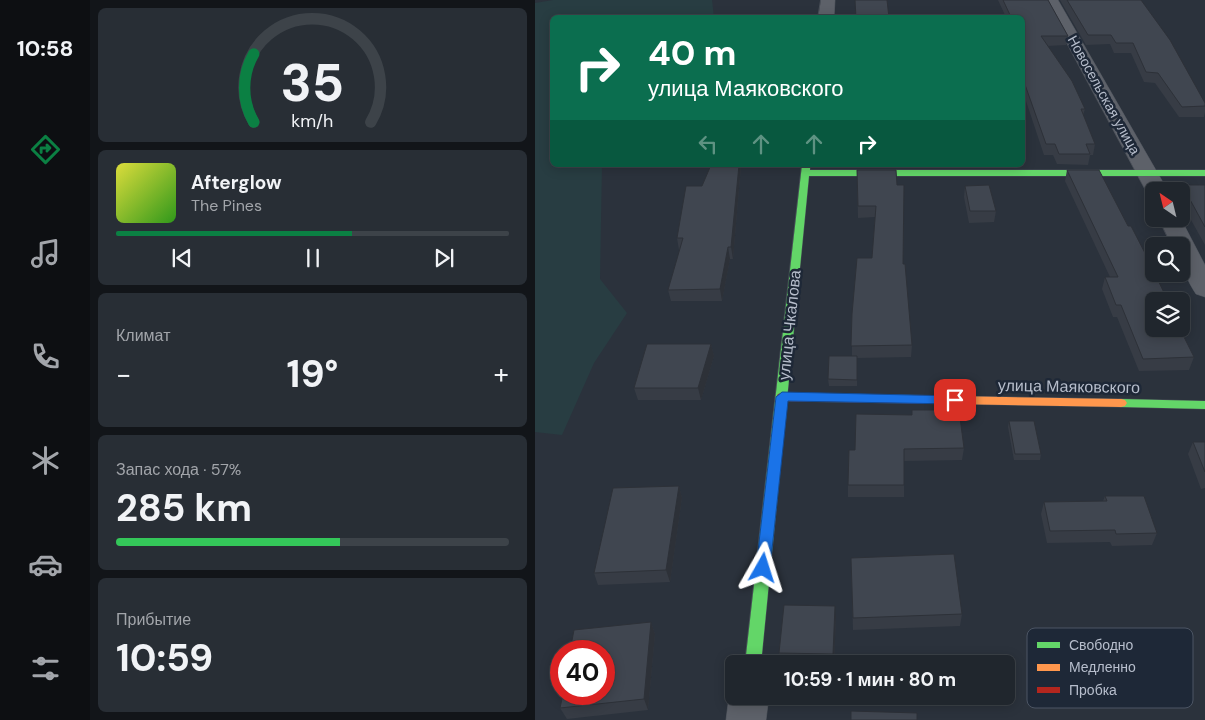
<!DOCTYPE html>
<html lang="ru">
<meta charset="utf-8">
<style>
body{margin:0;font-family:"DM Sans",sans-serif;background:#282e35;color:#f1f3f6;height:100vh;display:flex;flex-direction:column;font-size:19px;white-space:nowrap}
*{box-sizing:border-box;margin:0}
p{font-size:16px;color:#a2a5aa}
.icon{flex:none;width:28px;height:28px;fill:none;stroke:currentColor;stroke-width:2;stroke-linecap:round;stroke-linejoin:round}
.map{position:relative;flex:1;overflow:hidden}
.side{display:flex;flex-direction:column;gap:8px;padding:8px;background:#121519;width:445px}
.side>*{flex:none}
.guide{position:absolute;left:15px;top:15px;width:475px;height:152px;border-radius:8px;box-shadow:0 2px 12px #0003,0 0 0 1px #3d4349;background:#0b6e4f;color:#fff;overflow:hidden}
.needle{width:32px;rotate:325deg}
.tools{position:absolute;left:610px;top:182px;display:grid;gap:10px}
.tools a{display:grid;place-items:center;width:45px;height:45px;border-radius:8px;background:#20262d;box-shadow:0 2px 12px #0003,0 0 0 1px #3d4349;font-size:25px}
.speed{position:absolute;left:15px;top:640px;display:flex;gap:10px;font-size:25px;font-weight:700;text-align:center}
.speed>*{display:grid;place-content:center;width:65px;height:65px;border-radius:50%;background:#20262d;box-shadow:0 2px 12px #0003,0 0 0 1px #3d4349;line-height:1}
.speed .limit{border:8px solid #d22;background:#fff;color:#111}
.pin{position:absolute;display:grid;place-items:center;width:42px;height:42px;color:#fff;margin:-21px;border-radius:10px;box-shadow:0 2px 8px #0006}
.me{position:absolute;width:55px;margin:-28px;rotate:6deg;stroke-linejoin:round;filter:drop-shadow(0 0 4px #0008)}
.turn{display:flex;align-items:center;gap:18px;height:105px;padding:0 15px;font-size:22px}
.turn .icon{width:65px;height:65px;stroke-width:2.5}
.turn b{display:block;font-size:35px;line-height:42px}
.lanes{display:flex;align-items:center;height:48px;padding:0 15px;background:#0003;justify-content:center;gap:25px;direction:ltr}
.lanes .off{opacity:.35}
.big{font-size:38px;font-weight:700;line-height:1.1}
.side .tile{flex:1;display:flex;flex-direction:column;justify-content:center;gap:8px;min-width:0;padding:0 18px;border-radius:8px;background:#282e35}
.side .dial{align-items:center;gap:0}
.dial svg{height:130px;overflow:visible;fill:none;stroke:#3d4349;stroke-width:7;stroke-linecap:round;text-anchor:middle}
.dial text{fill:#f1f3f6;stroke:none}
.song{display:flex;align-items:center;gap:15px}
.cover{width:60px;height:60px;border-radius:8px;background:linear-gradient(135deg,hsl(60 70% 55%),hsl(110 70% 35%))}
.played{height:5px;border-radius:2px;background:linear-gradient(90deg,#0b8043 60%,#3d4349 60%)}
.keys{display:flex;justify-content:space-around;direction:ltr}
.heat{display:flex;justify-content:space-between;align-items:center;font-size:28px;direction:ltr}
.charge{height:8px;border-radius:4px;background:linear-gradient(90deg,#34c759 57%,#3d4349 0)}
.trip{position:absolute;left:190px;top:655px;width:290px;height:50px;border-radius:8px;background:#20262d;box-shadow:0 2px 12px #0003,0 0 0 1px #3d4349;font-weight:700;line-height:50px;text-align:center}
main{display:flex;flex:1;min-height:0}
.tab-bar{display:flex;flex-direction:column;width:90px;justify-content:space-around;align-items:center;background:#0d0f12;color:#a2a5aa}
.tab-bar .icon{width:35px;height:35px}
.tab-bar .active{color:#0b8043}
.tab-bar b{font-size:22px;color:#f1f3f6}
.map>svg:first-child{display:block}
.green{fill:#283d42}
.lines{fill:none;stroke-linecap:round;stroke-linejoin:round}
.street-casing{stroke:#494f58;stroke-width:1}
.fast-casing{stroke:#494f58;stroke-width:1}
.slow-casing{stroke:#494f58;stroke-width:1}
.jam-casing{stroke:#494f58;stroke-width:1}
.street{fill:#5d6169;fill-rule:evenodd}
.fast{fill:#63d668;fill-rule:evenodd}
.slow{fill:#ff974d;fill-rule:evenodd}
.jam{fill:#b3261e;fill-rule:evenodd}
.wall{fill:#373c45}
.shaded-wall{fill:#2d3138}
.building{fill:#404650;stroke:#2d3138}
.route{fill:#1a73e8;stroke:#114b97}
.labels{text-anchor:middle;stroke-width:5;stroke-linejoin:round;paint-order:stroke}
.far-street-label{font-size:14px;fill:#b7becc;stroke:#1e2837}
.street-label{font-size:16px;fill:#b7becc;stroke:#1e2837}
.key{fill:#1e2837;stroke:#4c5564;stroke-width:1}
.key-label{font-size:14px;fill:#b7becc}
</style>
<main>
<nav class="tab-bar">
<b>10:58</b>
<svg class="icon active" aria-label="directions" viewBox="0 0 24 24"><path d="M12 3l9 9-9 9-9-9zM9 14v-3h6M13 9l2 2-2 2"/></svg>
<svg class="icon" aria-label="music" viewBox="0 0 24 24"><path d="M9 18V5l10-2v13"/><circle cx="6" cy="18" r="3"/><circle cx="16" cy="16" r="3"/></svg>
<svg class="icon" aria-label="phone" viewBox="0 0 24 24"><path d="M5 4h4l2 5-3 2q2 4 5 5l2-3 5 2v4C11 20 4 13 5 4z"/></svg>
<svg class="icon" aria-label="climate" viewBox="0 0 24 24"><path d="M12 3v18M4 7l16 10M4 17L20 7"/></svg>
<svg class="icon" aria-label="car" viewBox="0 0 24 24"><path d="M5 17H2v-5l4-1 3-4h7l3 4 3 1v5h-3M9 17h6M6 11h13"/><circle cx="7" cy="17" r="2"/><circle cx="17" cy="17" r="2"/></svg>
<svg class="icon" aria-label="filters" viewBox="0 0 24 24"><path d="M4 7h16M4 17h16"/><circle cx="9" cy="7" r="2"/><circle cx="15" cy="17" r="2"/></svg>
</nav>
<section class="side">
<div class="tile dial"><svg viewBox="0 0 100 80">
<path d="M14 69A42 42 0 1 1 86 69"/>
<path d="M14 69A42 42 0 0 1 14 27" stroke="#0b8043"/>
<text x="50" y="56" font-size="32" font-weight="700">35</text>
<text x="50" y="72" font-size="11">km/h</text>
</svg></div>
<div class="tile">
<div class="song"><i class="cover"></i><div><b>Afterglow</b><p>The Pines</p></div></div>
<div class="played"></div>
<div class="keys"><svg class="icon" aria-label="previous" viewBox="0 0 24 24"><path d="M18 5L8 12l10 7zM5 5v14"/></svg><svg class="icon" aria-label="pause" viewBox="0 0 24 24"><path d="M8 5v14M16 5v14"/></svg><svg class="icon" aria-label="next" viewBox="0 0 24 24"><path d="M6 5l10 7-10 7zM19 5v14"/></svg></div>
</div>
<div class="tile"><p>Климат</p>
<div class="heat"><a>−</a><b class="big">19°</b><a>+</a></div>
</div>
<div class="tile"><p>Запас хода · 57%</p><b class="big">285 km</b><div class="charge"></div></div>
<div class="tile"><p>Прибытие</p><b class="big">10:59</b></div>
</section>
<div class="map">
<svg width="670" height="720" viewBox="0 0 670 720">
<rect width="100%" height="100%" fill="#2b323c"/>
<path class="green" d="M 18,0 L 177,0 L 179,17 L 18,18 L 18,165 L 67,165 L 65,279 L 92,313 L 59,363 L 27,435 L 0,432 L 0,3 Z"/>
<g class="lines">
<g class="street-casing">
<path id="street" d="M 286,0 L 300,0 L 299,18 L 283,18 Z
M 509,0 L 523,0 L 633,191 L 619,191 L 619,197 L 611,191 Z
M 624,219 L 646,219 L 670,265 L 670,297 L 661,294 C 651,279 646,265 646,246 L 637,246 Z
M 199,685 L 199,696 L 234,696 L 231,720 L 191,720 L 194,696 Z"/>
</g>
<g class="fast-casing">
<path id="fast" d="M 267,165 L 275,165 L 275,170 L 670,170 L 670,176 L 274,176 L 226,664 L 210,664 Z
M 586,399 L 670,401 L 670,409 L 586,407 L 582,406 L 580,403 L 582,400 Z"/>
</g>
<g class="slow-casing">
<path id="slow" d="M 418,396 L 586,399 L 590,400 L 592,403 L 590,406 L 586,407 L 418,404 L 414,403 L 412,400 L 414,397 Z"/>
</g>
<g class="jam-casing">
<path id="jam" d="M 247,393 L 418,396 L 422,397 L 424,400 L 422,403 L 418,404 L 247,401 L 243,400 L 241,397 L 243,394 Z"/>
</g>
<use href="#street" class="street"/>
<use href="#fast" class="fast"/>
<use href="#slow" class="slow"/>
<use href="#jam" class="jam"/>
</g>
<path class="wall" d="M 463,0 L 513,0 L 533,36 L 531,45 L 512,46 L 550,109 L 548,115 L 560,144 L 558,155 L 555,155 L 553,165 L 522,164 L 518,155 L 509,155 L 488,92 L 488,18 L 454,18 L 454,15 L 470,15 Z
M 525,0 L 606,0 L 670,103 L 670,112 L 669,117 L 644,117 L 620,83 L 609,82 L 596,53 L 579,53 L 575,44 L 551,45 Z
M 176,165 L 219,165 L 218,166 L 206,166 L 198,259 L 195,259 L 187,301 L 136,301 L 133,290 L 145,250 L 144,250 L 142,238 L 167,186 Z
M 322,170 L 362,185 L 368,264 L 377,345 L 376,357 L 322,358 L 322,386 L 294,386 L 293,379 L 317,356 L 317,314 L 337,258 L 340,217 L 323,218 Z
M 532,170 L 659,357 L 654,370 L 604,371 L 582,317 L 578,317 L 567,289 L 570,277 L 575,277 L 530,181 Z
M 647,185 L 670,185 L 670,245 L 646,202 L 646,191 L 645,191 Z
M 430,186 L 461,211 L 459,222 L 434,223 L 429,197 Z
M 176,344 L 179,356 L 166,400 L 103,400 L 99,388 Z
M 377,410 L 429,448 L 427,460 L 369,461 L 369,497 L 313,497 L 313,485 L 320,450 L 377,415 Z
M 474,421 L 506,454 L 505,460 L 479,460 L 473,427 Z
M 658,442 L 670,442 L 670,488 L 666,489 L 653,454 Z
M 144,486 L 147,498 L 135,582 L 63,585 L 59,573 Z
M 570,496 L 622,533 L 617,545 L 577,546 L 575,542 L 512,543 L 506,514 L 509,502 L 568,501 Z
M 316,558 L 427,614 L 425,626 L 318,630 Z
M 301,617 L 299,664 L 246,664 L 244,653 Z
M 116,622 L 120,634 L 113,710 L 32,719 L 25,708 Z"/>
<path class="shaded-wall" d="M 204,165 L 206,165 L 198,259 L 196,247 Z
M 193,247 L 195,259 L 187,301 L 185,289 Z
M 176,344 L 179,356 L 166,400 L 163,388 Z
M 144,486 L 147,498 L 135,582 L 131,570 Z
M 300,606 L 301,617 L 299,664 L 298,654 Z
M 116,622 L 120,634 L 113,710 L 109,699 Z"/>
<path class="building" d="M 320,0 L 352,0 L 354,18 L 321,18 Z
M 468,0 L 513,0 L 533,36 L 506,36 L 537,81 L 550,109 L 546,109 L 560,144 L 551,144 L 555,154 L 524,154 L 520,144 L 511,144 L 488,79 L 488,18 L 455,18 L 454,15 L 475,15 Z
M 532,0 L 606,0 L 635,40 L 670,103 L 670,106 L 647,107 L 623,73 L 611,72 L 598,43 L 581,43 L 576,35 L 553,35 Z
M 176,165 L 204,165 L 196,247 L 193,247 L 185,289 L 133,290 L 148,238 L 142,238 L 151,186 L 167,186 Z
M 322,170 L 361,170 L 362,185 L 369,185 L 368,264 L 370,264 L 377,345 L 316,346 L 317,314 L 322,258 L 337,258 L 341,206 L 323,206 Z
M 532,170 L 564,170 L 593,226 L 596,226 L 611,255 L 619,271 L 619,274 L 620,274 L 633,301 L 619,301 L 619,329 L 645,329 L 659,357 L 608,359 L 586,305 L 581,305 L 570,277 L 583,277 Z
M 454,185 L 461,211 L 435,211 L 430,186 Z
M 647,185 L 670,185 L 670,227 Z
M 112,344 L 176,344 L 163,388 L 99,388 Z
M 294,356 L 322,356 L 322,380 L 293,379 Z
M 377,410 L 424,410 L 429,448 L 369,449 L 369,485 L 313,485 L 314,450 L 320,450 L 321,414 L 377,415 Z
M 474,421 L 499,421 L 506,454 L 480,454 Z
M 658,442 L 670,442 L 670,472 Z
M 144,486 L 131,570 L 59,573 L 78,488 Z
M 570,496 L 609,496 L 622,533 L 581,534 L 580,530 L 515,531 L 509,502 L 572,501 Z
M 419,554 L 427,614 L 318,618 L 316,558 Z
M 249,605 L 300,606 L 298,654 L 244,653 Z
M 116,622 L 109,699 L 25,708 L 28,694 L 69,694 L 69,651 L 35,651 L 39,630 Z
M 316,711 L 382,713 L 382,720 L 316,720 Z"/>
<path class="route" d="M 247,392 L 420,396 L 426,400 L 420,404 L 253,401 L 235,568 L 233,573 L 228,575 L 223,573 L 221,568 L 241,397 Z"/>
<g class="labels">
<g class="far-street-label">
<text transform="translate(569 95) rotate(61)" y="5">Новосельская улица</text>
</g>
<g class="street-label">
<text transform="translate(254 325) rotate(-84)" y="6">улица Чкалова</text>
<text transform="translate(534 386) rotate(1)" y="6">улица Маяковского</text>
</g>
</g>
<rect x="492" y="628" width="166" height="80" rx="8" class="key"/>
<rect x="502" y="642" width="23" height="6" fill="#63d668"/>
<rect x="502" y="664" width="23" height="7" fill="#ff974d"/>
<rect x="502" y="687" width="23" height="6" fill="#b3261e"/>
<g class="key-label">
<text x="534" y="650">Свободно</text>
<text x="534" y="672">Медленно</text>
<text x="534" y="695">Пробка</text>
</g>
</svg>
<div class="tools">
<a><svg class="needle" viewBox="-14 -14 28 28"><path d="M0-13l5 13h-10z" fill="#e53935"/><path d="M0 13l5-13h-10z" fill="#a2a5aa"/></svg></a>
<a><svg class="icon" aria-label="search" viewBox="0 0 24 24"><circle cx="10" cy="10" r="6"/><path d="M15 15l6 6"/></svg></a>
<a><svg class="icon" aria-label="layers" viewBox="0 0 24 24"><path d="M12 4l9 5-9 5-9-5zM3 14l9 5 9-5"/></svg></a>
</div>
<div class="speed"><div class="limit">40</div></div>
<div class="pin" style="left:420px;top:400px;background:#d93025"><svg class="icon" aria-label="arrive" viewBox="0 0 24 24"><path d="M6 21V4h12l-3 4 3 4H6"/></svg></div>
<svg class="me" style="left:228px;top:568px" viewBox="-20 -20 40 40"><path d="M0-17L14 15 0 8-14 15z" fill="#1a73e8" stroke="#fff" stroke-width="4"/></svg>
<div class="trip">10:59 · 1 мин · 80 m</div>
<div class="guide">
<div class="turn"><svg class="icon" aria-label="right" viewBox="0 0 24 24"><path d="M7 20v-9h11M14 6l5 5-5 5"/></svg><div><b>40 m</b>улица Маяковского</div></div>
<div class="lanes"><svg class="icon off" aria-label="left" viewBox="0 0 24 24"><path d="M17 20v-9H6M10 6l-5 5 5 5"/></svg><svg class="icon off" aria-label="ahead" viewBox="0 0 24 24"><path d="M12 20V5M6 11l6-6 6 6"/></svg><svg class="icon off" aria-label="ahead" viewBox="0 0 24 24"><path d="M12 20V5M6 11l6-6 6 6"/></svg><svg class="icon" aria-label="right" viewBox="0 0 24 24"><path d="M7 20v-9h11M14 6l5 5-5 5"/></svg></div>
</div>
</div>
</main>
